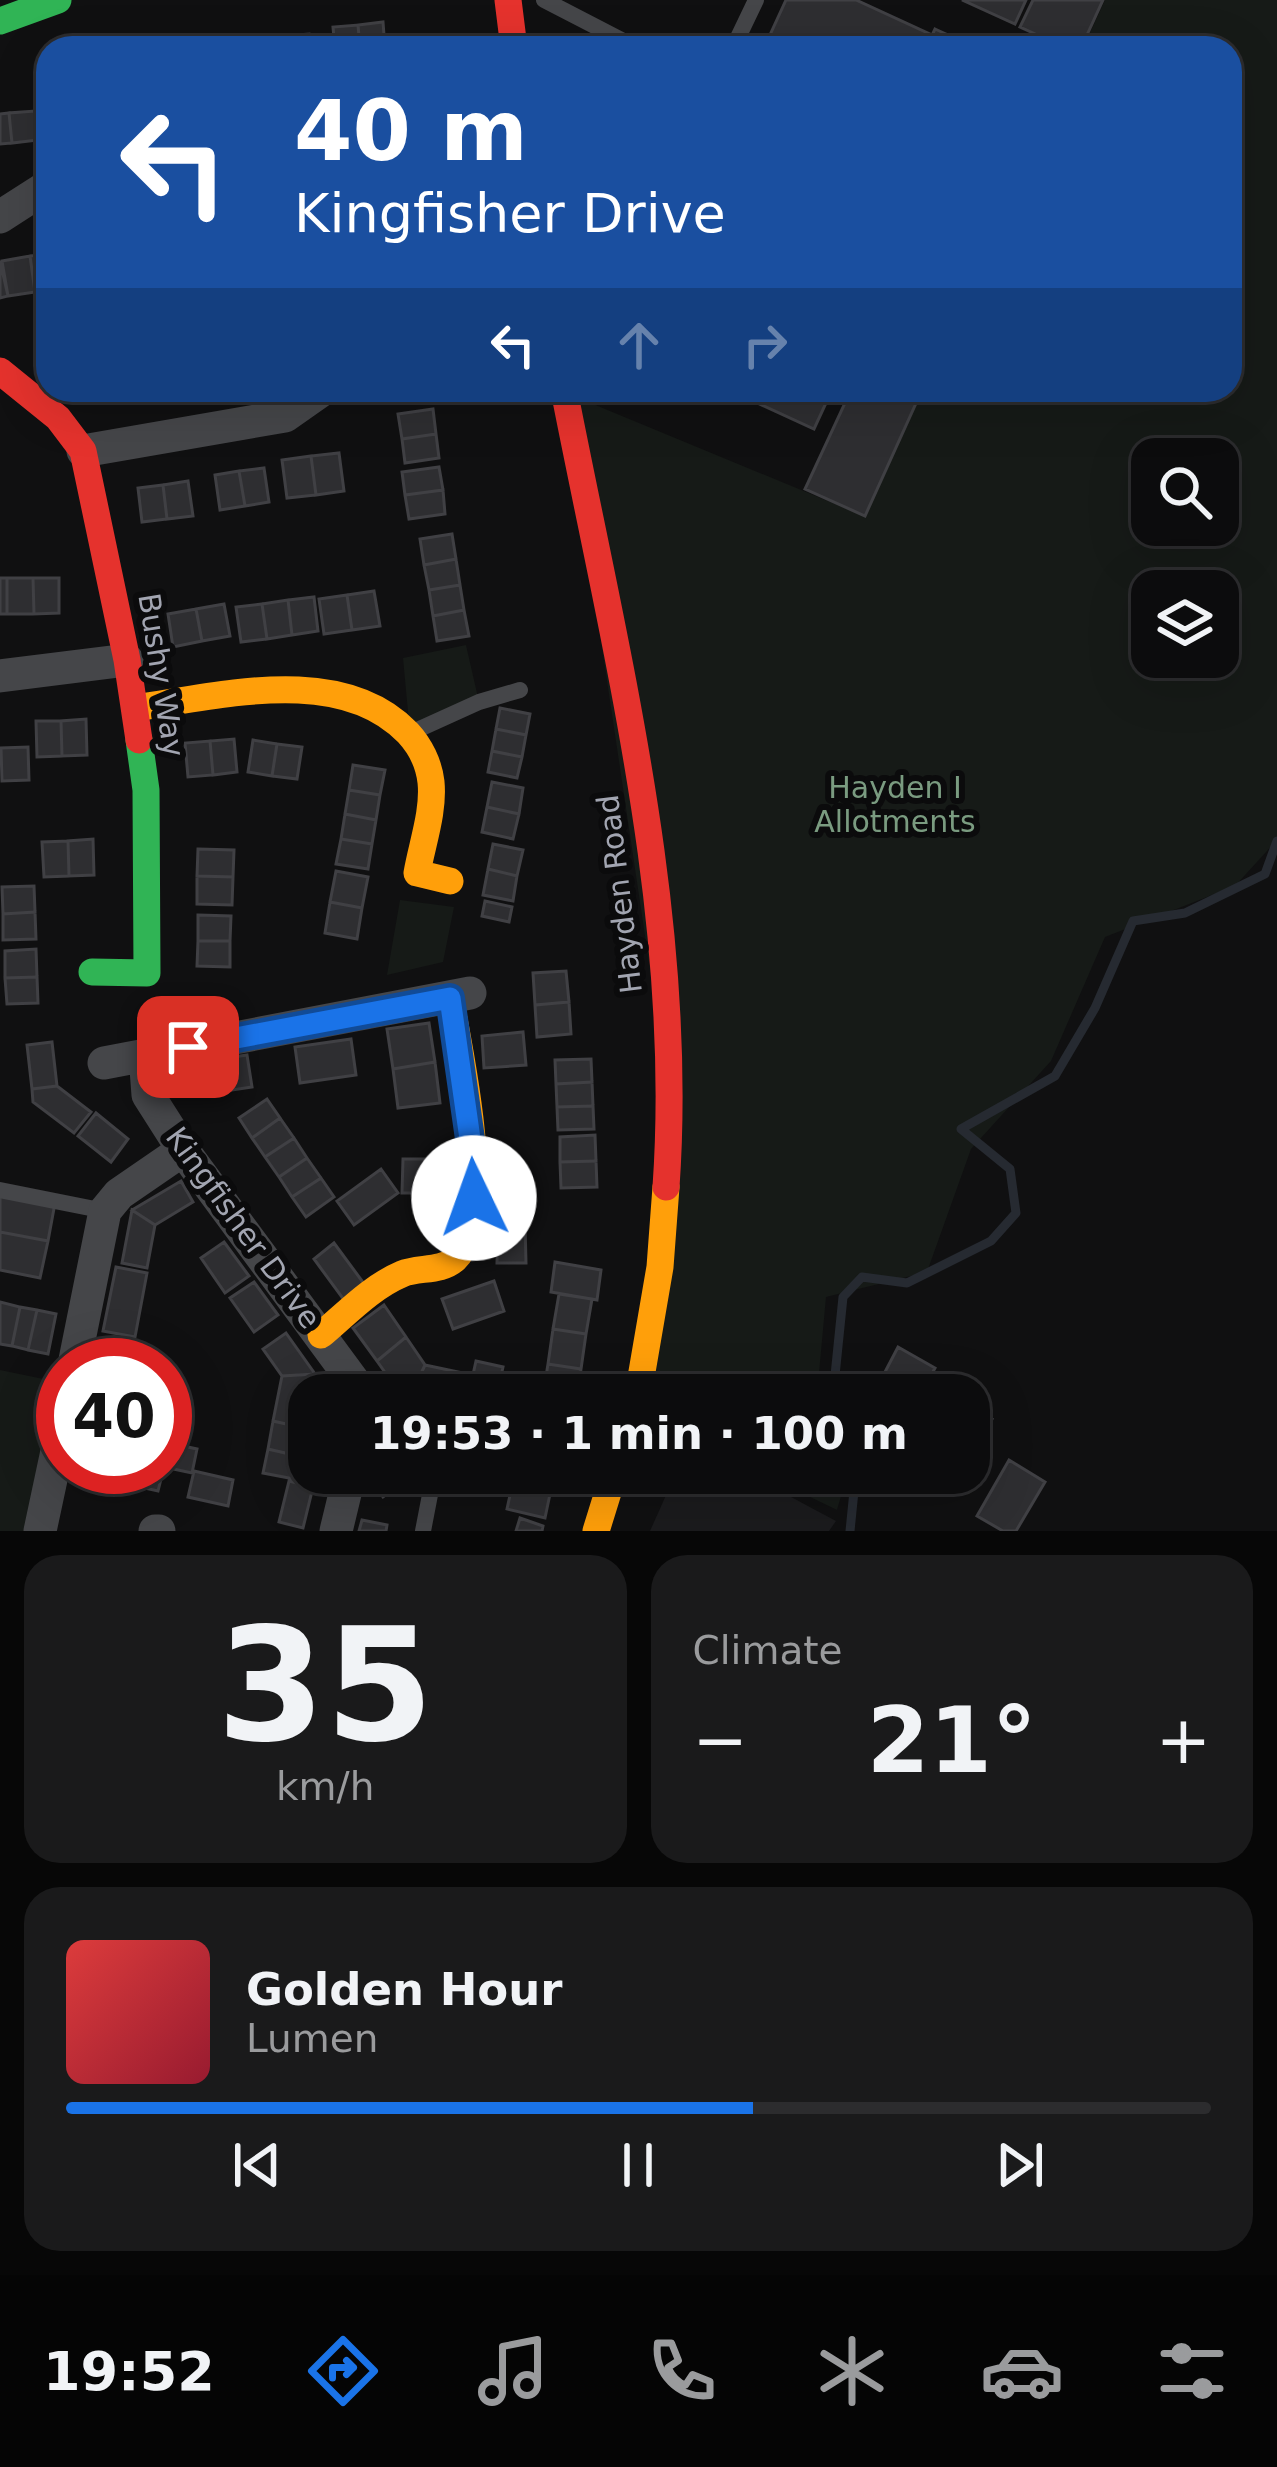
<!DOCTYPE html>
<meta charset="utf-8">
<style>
body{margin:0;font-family:"DejaVu Sans",sans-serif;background:#1a1a1b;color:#f1f3f6;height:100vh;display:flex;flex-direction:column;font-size:45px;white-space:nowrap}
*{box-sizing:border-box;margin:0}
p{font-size:39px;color:#9a9b9d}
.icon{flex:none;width:66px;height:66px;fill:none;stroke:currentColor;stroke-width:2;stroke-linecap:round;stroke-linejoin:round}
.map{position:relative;height:1531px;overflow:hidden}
.drawer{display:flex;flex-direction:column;gap:24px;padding:24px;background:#070707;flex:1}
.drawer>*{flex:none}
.hud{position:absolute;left:36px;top:36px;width:1206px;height:366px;border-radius:36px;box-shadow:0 12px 48px #0002,0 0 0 3px #2c2c2e;background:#1a4fa0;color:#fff;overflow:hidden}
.controls{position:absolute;left:1131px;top:438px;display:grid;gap:24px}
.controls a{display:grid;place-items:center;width:108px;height:108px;border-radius:24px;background:#0c0c0d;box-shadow:0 12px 48px #0002,0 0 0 3px #2c2c2e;font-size:60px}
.speed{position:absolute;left:36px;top:1338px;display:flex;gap:24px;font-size:60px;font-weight:700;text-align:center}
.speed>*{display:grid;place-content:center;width:156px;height:156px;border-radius:50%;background:#0c0c0d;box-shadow:0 12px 48px #0002,0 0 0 3px #2c2c2e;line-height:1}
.speed .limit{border:18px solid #d22;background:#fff;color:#111}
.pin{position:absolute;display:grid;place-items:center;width:102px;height:102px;color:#fff;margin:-51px;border-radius:24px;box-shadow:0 6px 18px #0006}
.me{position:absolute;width:132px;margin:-66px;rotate:357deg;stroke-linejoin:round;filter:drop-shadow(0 0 9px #0008)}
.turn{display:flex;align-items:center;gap:42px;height:252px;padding:0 60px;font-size:54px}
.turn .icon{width:156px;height:156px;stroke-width:2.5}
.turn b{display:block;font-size:84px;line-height:102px}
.lanes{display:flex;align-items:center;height:114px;padding:0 60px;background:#0003;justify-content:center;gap:60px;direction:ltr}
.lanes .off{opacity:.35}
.big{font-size:90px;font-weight:700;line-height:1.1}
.drawer .tile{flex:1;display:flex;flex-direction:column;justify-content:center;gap:18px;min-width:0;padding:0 42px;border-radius:36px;background:#1a1a1b}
.drawer .dial{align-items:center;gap:0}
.dial b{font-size:156px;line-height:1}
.song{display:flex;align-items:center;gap:36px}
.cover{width:144px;height:144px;border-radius:18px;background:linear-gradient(135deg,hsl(0 70% 55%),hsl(350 70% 35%))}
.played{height:12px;border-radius:6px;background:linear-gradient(90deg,#1a73e8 60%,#2c2c2e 60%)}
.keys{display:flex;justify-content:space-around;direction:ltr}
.heat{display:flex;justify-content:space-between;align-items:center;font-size:66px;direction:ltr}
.drawer .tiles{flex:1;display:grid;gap:24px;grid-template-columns:1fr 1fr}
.tile:last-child{grid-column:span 2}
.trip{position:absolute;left:288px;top:1374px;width:702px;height:120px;border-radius:36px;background:#0c0c0d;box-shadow:0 12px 48px #0002,0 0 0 3px #2c2c2e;font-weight:700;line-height:120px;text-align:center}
.tabs{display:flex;height:192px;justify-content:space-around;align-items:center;background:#050505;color:#9a9b9d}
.tabs .icon{width:84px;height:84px}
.tabs .current{color:#1a73e8}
.tabs b{font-size:54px;color:#f1f3f6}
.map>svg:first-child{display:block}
.built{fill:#1b1b1d}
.green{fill:#161a17;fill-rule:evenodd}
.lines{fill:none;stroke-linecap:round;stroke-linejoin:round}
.stream{stroke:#262a31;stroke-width:9}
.building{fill:#2e2e31;stroke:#404044;stroke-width:3}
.lane{stroke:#454649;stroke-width:16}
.street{stroke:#454649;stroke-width:33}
.fast{stroke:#30b455;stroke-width:27}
.slow{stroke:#ff9f0a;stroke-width:27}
.jam{stroke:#e5322d;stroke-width:27}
.route-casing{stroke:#114b97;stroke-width:30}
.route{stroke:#1a73e8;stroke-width:21}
.labels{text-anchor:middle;stroke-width:12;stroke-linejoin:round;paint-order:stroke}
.street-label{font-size:30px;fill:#a2a5b1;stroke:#0b0b0c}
.park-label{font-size:30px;fill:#7a9b80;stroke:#0b0b0c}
</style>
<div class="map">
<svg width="1277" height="1531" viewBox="0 0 1277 1531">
<rect width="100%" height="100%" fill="#101011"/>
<path class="built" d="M 676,1473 L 746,1473 L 836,1521 L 829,1531 L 650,1531 Z"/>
<path class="green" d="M 1105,0 L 1277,0 L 1277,840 L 1235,886 L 1105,937 L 1051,1061 L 971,1149 L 927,1272 L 826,1297 L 817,1395 L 638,1395 L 672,1117 L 564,392 L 864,516 L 923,390 L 1230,390 L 1230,48 L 1083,48 ZM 1152,459 L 1218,459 L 1218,525 L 1152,525 ZM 1152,591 L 1218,591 L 1218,657 L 1152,657 Z
M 466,645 L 479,702 L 410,733 L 403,658 Z
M 400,900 L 454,907 L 443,962 L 387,975 Z
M 0,1370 L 63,1383 L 63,1423 L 40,1531 L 0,1531 Z
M 761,1473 L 830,1473 L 841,1496 L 837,1510 Z"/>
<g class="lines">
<path class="stream" d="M 833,1395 L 843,1297 L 862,1277 L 907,1283 L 991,1241 L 1016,1213 L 1010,1169 L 961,1129 L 1055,1076 L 1095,1008 L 1133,921 L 1185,913 L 1265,874 L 1277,841
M 845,1473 L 854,1491 L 850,1531"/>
</g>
<path class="building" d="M 786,0 L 856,0 L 932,35 L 926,48 L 764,48 Z
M 962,0 L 1026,0 L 1015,24 Z
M 1033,0 L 1103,0 L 1081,48 L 1066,48 L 1020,27 Z
M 383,22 L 385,48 L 360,48 L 358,25 Z
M 358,25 L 360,48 L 335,48 L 333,27 Z
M 935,29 L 959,40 L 956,48 L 926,48 Z
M 309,34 L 310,48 L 285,48 L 284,36 Z
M 284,36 L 285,48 L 261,48 L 260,39 Z
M 254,41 L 255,48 L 229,48 L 229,43 Z
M 35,111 L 38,140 L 12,143 L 9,113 Z
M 9,113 L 12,143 L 0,144 L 0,114 Z
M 48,254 L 48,290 L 35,292 L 30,256 Z
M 30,256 L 35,292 L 8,296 L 2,261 Z
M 0,261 L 8,296 L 0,298 Z
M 729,390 L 832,390 L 814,429 Z
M 851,390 L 922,390 L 865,516 L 805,489 Z
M 433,409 L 436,434 L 402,439 L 398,414 Z
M 436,434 L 439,458 L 405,463 L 402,439 Z
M 339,453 L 344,491 L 316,495 L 311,456 Z
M 311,456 L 316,495 L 287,498 L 282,460 Z
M 439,467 L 443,490 L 405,495 L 402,472 Z
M 264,468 L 269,502 L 245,506 L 239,471 Z
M 239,471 L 245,506 L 220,510 L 215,475 Z
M 188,481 L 193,516 L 167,519 L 163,485 Z
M 163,485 L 167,519 L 142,522 L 138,488 Z
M 443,490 L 445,514 L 409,519 L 405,495 Z
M 452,534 L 456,559 L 424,565 L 420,539 Z
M 456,559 L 460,585 L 429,590 L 424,565 Z
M 0,578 L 7,578 L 7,614 L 0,614 Z
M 7,578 L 33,578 L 34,614 L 7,614 Z
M 33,578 L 59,578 L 59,613 L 34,614 Z
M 460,585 L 464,610 L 433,616 L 429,590 Z
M 374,591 L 380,626 L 352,630 L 347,595 Z
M 347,595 L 352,630 L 324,634 L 319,599 Z
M 314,597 L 318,631 L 292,635 L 288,600 Z
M 288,600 L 292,635 L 267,639 L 262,604 Z
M 224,604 L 230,636 L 202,641 L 196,609 Z
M 262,604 L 267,639 L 241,642 L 236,607 Z
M 196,609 L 202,641 L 173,647 L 168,614 Z
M 464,610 L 469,636 L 437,641 L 433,616 Z
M 500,708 L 530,714 L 526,735 L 496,729 Z
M 86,719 L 87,755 L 62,756 L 61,721 Z
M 36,721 L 61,721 L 62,756 L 37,757 Z
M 496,729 L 526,735 L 522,757 L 492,751 Z
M 234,739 L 237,772 L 213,775 L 210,741 Z
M 253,740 L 277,744 L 272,776 L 248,772 Z
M 210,741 L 213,775 L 188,777 L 185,743 Z
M 277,744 L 302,747 L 297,779 L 272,776 Z
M 28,747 L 29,780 L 2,781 L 1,748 Z
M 492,751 L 522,757 L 517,778 L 488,772 Z
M 353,765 L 385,770 L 380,795 L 349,790 Z
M 492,782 L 523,788 L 519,814 L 487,807 Z
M 349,790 L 380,795 L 376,820 L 345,814 Z
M 487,807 L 519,814 L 513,839 L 482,832 Z
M 345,814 L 376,820 L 372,844 L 341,839 Z
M 93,839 L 94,875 L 69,876 L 68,841 Z
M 341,839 L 372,844 L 368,869 L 336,864 Z
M 68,841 L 69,876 L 44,877 L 42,842 Z
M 493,844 L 523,850 L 517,876 L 488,869 Z
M 198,849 L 234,850 L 233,877 L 197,876 Z
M 488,869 L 517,876 L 513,901 L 483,895 Z
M 336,871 L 368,877 L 362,908 L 330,902 Z
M 197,876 L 233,877 L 232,905 L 197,904 Z
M 34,886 L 35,912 L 3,914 L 2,887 Z
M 485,901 L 512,907 L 509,922 L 482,916 Z
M 330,902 L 362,908 L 357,939 L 325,933 Z
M 35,912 L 36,939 L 3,940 L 3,914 Z
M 198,915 L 231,916 L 230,941 L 198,941 Z
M 198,941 L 230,941 L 230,967 L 197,966 Z
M 36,949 L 37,977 L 5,978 L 5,951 Z
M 566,971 L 569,1002 L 535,1005 L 533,973 Z
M 37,977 L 38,1003 L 7,1004 L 5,978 Z
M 569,1002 L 571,1034 L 537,1037 L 535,1005 Z
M 429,1023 L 435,1062 L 393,1069 L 387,1029 Z
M 523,1032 L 526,1065 L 484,1068 L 482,1036 Z
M 351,1039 L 356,1075 L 300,1083 L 295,1047 Z
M 52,1042 L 57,1086 L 32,1089 L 27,1045 Z
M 247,1055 L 252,1087 L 205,1094 L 200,1062 Z
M 591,1059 L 592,1082 L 556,1084 L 555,1060 Z
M 435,1062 L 440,1103 L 398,1108 L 393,1069 Z
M 592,1082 L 593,1106 L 557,1107 L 556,1084 Z
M 57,1086 L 91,1112 L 74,1133 L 33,1102 L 32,1089 Z
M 267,1099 L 280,1118 L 252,1138 L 239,1118 Z
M 593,1106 L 594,1129 L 558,1130 L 557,1107 Z
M 96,1113 L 128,1139 L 111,1162 L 78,1136 Z
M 280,1118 L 294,1138 L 265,1157 L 252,1138 Z
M 595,1135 L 596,1161 L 560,1162 L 560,1137 Z
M 294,1138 L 307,1158 L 279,1177 L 265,1157 Z
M 307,1158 L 321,1178 L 292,1197 L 279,1177 Z
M 403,1159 L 449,1159 L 448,1193 L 402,1193 Z
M 596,1161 L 597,1187 L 561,1188 L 560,1162 Z
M 381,1169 L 398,1193 L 354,1225 L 337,1201 Z
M 321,1178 L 334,1197 L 306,1217 L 292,1197 Z
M 181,1181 L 193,1202 L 155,1225 L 132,1210 Z
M 526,1182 L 525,1223 L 498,1223 L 498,1183 Z
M 0,1192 L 55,1203 L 48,1241 L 0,1232 Z
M 132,1210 L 155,1225 L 147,1268 L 122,1263 Z
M 498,1223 L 525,1223 L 526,1263 L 497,1263 Z
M 0,1232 L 48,1241 L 40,1278 L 0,1270 Z
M 224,1242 L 249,1276 L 225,1293 L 201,1258 Z
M 334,1243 L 365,1285 L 344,1300 L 314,1259 Z
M 555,1262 L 601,1270 L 597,1300 L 551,1292 Z
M 116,1267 L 147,1273 L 135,1337 L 103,1331 Z
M 494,1281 L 504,1311 L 453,1329 L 442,1299 Z
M 254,1282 L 278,1315 L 254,1332 L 230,1298 Z
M 559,1294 L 592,1299 L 586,1334 L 553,1329 Z
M 0,1302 L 20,1307 L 12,1346 L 0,1344 Z
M 384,1305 L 406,1337 L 377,1361 L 353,1328 Z
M 20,1307 L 37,1310 L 28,1350 L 12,1346 Z
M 37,1310 L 56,1314 L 48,1354 L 28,1350 Z
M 553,1329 L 586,1334 L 581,1369 L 548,1364 Z
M 286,1333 L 315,1374 L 282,1376 L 263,1349 Z
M 406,1337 L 425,1365 L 411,1395 L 401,1395 L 377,1361 Z
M 111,1339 L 144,1345 L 140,1365 L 106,1365 Z
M 898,1347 L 935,1368 L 928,1381 L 952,1395 L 902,1395 L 907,1385 L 885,1372 Z
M 476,1361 L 503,1367 L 497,1394 L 470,1388 Z
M 548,1364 L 581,1369 L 577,1395 L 543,1395 Z
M 425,1365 L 472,1375 L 469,1395 L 411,1395 Z
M 315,1374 L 304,1428 L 273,1421 L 282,1376 Z
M 969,1406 L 992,1419 L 969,1460 Z
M 273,1421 L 304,1428 L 298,1456 L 268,1449 Z
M 174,1444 L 197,1449 L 192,1473 L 169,1468 Z
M 268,1449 L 298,1456 L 294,1479 L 263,1473 Z
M 1009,1460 L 1045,1482 L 1016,1531 L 1003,1531 L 977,1516 Z
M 121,1467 L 164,1467 L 158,1491 L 118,1482 Z
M 194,1471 L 233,1480 L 228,1506 L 188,1497 Z
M 378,1473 L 415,1473 L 383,1497 L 370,1479 Z
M 515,1473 L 555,1473 L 550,1494 L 512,1486 Z
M 289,1481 L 313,1487 L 303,1528 L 279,1522 Z
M 512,1486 L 550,1494 L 545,1518 L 507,1509 Z
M 520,1518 L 543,1526 L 542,1531 L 516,1531 Z
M 362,1520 L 387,1525 L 386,1531 L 359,1531 Z"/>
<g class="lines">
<path class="lane" d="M 544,0 L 637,48
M 733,48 L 756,0
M 415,731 L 479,702 L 520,690
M 0,1190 L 105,1211
M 423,1531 L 434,1474"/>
<path class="street" d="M 0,217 L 48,186
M 83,451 L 285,416 L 322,390
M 0,676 L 127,660
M 145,1055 L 148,1095 L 183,1150 L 357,1386 L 359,1395
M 104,1063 L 470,993
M 74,1365 L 105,1211 L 119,1194 L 183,1150
M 40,1531 L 63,1423
M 155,1531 L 159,1531
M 336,1531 L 350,1473"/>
<path class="fast" d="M 0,21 L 58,0
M 92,972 L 147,973 L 146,790 L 139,740"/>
<path class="slow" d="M 135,708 C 220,696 341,663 408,733 C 420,746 429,764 431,782 C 434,812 422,844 417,873 L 450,881
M 321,1335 C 346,1314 371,1287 402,1274 C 418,1267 441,1272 455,1259 C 496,1220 460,1051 450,998
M 638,1395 L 660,1267 L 666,1187
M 596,1531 L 614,1473"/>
<path class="jam" d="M 508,0 L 514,48
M 0,371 L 58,418 L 83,451 L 127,660 L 139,740
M 564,390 C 615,651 685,919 666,1187"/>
</g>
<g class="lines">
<g class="route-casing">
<path id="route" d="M 188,1047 L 450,998 L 475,1174 L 474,1198"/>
</g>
<use href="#route" class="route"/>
</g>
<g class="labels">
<g class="street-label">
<text transform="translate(161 675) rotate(81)" y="10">Bushy Way</text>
<text transform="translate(620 894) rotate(-97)" y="10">Hayden Road</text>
<text transform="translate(243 1228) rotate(54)" y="10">Kingfisher Drive</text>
</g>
<g class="park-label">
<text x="895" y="798">Hayden I<tspan x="895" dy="34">Allotments</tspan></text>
</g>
</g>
</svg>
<div class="controls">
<a><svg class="icon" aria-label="search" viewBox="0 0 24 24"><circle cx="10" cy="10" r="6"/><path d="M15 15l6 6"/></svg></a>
<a><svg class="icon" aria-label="layers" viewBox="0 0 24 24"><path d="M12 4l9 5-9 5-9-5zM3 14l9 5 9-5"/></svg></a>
</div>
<div class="speed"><div class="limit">40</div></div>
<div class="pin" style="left:188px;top:1047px;background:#d93025"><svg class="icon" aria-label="arrive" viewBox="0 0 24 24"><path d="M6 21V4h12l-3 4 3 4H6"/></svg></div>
<svg class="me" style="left:474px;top:1198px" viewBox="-20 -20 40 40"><circle r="19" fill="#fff"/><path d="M0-13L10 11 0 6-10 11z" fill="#1a73e8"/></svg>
<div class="trip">19:53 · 1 min · 100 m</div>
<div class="hud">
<div class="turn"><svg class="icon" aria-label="left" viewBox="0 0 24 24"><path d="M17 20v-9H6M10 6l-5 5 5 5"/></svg><div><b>40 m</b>Kingfisher Drive</div></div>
<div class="lanes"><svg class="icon" aria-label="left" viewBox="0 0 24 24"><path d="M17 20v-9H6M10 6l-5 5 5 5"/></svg><svg class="icon off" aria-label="ahead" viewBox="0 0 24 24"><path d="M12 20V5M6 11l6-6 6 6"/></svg><svg class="icon off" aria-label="right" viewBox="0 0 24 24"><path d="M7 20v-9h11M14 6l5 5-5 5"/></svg></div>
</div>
</div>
<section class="drawer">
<div class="tiles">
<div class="tile dial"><b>35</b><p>km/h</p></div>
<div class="tile"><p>Climate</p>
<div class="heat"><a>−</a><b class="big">21°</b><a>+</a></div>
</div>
<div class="tile">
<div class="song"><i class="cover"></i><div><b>Golden Hour</b><p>Lumen</p></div></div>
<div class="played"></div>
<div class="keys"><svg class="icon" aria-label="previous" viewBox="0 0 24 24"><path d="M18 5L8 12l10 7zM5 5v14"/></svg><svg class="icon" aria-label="pause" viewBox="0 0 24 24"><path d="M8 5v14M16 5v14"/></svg><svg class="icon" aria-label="next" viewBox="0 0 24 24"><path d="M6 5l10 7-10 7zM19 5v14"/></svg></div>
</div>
</div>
</section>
<nav class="tabs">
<b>19:52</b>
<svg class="icon current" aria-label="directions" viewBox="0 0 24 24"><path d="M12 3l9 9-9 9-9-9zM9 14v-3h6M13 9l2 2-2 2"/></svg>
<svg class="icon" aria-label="music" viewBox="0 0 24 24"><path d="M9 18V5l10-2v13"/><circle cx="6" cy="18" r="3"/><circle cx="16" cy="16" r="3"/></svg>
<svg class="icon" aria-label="phone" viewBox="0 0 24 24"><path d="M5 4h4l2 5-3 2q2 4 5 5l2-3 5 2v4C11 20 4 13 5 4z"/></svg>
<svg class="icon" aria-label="climate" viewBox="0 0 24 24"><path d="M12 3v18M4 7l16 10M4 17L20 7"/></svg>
<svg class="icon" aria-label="car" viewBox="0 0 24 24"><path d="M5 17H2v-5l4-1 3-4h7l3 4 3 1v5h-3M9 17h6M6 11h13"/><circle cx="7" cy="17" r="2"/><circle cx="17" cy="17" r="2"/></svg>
<svg class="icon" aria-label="filters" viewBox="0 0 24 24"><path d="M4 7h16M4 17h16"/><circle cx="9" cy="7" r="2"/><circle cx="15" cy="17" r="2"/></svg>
</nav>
